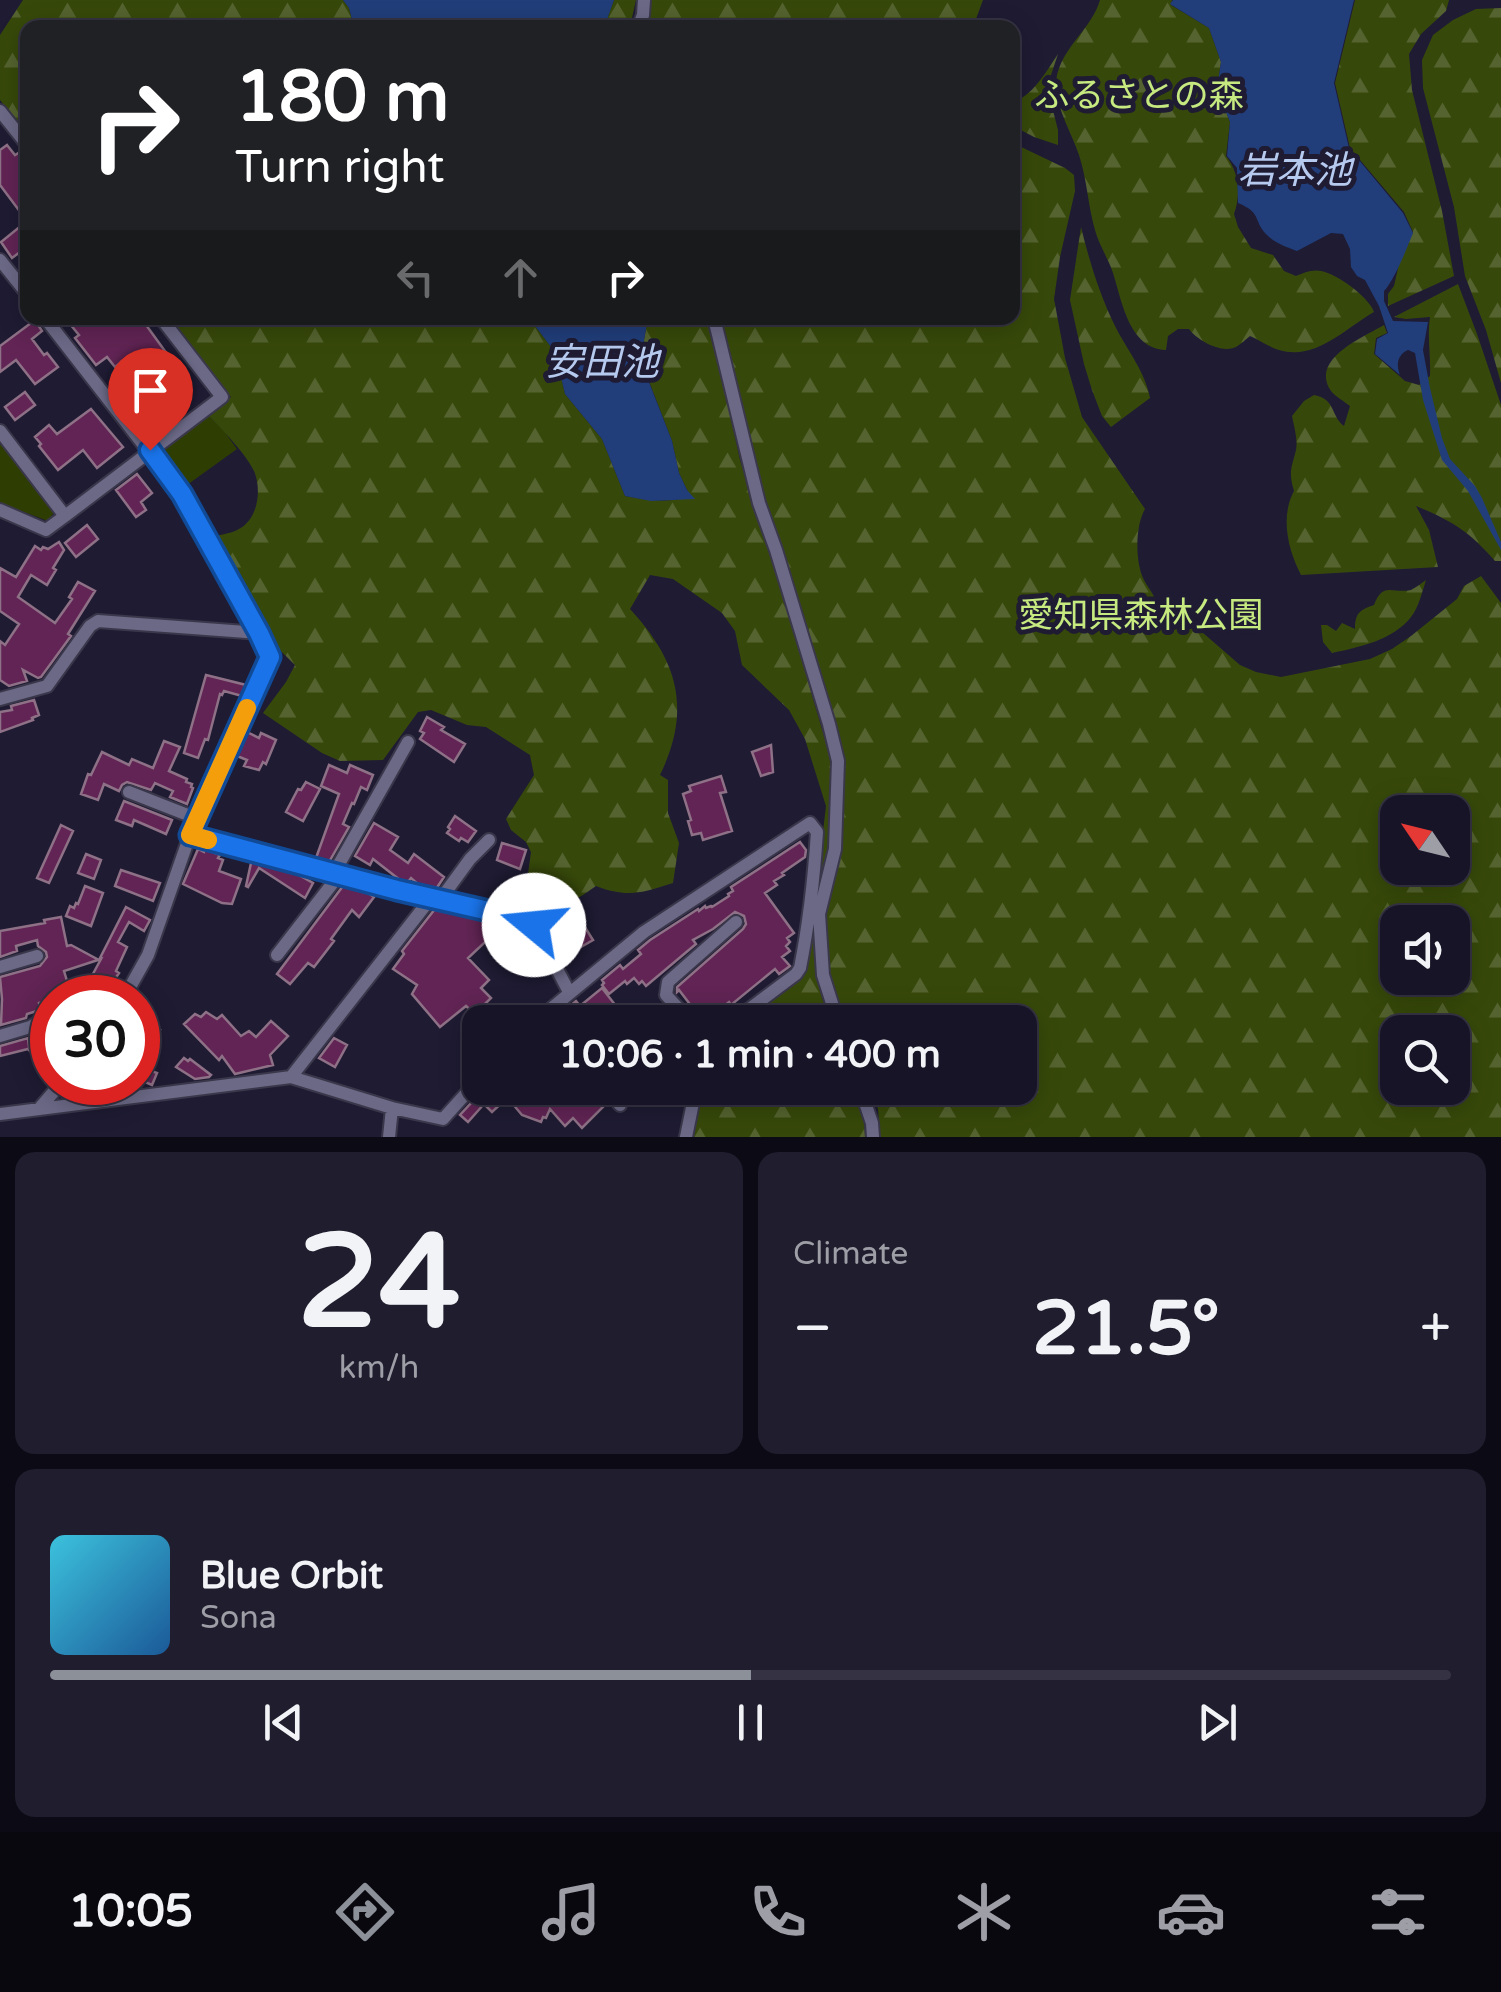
<!DOCTYPE html>
<meta charset="utf-8">
<style>
body{margin:0;font-family:"Varela Round","Noto Sans JP",sans-serif;background:#1f1d2e;color:#f1f3f6;height:100vh;display:flex;flex-direction:column;font-size:38px;white-space:nowrap}
*{box-sizing:border-box;margin:0}
p{font-size:32px;color:#9e9ea7}
.icon{flex:none;width:55px;height:55px;fill:none;stroke:currentColor;stroke-width:2;stroke-linecap:round;stroke-linejoin:round}
.map{position:relative;height:1137px;overflow:hidden}
.drawer{display:flex;flex-direction:column;gap:15px;padding:15px;background:#0c0b15;flex:1}
.drawer>*{flex:none}
.banner{position:absolute;left:20px;top:20px;width:1000px;height:305px;border-radius:20px;box-shadow:0 5px 25px #0003,0 0 0 2px #353343;background:#202124;color:#fff;overflow:hidden}
.needle{width:65px;rotate:305deg}
.buttons{position:absolute;left:1380px;top:795px;display:grid;gap:20px}
.buttons a{display:grid;place-items:center;width:90px;height:90px;border-radius:20px;background:#161426;box-shadow:0 5px 25px #0003,0 0 0 2px #353343;font-size:50px}
.speed{position:absolute;left:30px;top:975px;display:flex;gap:20px;font-size:50px;font-weight:700;text-align:center}
.speed>*{display:grid;place-content:center;width:130px;height:130px;border-radius:50%;background:#161426;box-shadow:0 5px 25px #0003,0 0 0 2px #353343;line-height:1}
.speed .limit{border:15px solid #d22;background:#fff;color:#111}
.pin{position:absolute;display:grid;place-items:center;width:85px;height:85px;color:#fff;margin:-102px -42px;border-radius:50% 50% 50% 0;rotate:-45deg;box-shadow:0 0 10px #0007}
.pin .icon{rotate:45deg}
.me{position:absolute;width:110px;margin:-55px;rotate:287deg;stroke-linejoin:round;filter:drop-shadow(0 0 8px #0008)}
.turn{display:flex;align-items:center;gap:35px;height:210px;padding:0 50px;font-size:45px}
.turn .icon{width:130px;height:130px;stroke-width:2.5}
.turn b{display:block;font-size:70px;line-height:85px}
.lanes{display:flex;align-items:center;height:95px;padding:0 50px;background:#0003;justify-content:center;gap:50px;direction:ltr}
.lanes .off{opacity:.35}
.big{font-size:75px;font-weight:700;line-height:1.1}
.drawer .tile{flex:1;display:flex;flex-direction:column;justify-content:center;gap:15px;min-width:0;padding:0 35px;border-radius:20px;background:#1f1d2e}
.drawer .dial{align-items:center;gap:0}
.dial b{font-size:130px;line-height:1}
.song{display:flex;align-items:center;gap:30px}
.cover{width:120px;height:120px;border-radius:15px;background:linear-gradient(135deg,hsl(190 70% 55%),hsl(210 70% 35%))}
.played{height:10px;border-radius:5px;background:linear-gradient(90deg,#8c9099 50%,#353343 50%)}
.keys{display:flex;justify-content:space-around;direction:ltr}
.heat{display:flex;justify-content:space-between;align-items:center;font-size:55px;direction:ltr}
.drawer .tiles{flex:1;display:grid;gap:15px;grid-template-columns:1fr 1fr}
.tile:last-child{grid-column:span 2}
.trip{position:absolute;left:462px;top:1005px;width:575px;height:100px;border-radius:20px;background:#161426;box-shadow:0 5px 25px #0003,0 0 0 2px #353343;font-weight:700;line-height:100px;text-align:center}
.tab-bar{display:flex;height:160px;justify-content:space-around;align-items:center;background:#09080f;color:#9e9ea7}
.tab-bar .icon{width:70px;height:70px}
.tab-bar .on{color:#8c9099}
.tab-bar b{font-size:45px;color:#f1f3f6}
.map>svg:first-child{display:block}
.green{fill:#2e3e03}
.forest{fill:url(#forest-firs);fill-rule:evenodd}
.water{fill:#213e7a}
.building{fill:#612454;stroke:#8e7186;stroke-width:2.5}
.lines{fill:none;stroke-linecap:round;stroke-linejoin:round}
.minor-casing{stroke:#3a374b;stroke-width:16}
.minor{stroke:#6b6986;stroke-width:12}
.route-casing{stroke:#114b97;stroke-width:25}
.route{stroke:#1a73e8;stroke-width:18}
.slow{stroke:#f59e0b;stroke-width:18}
.labels{text-anchor:middle;stroke-width:10;stroke-linejoin:round;paint-order:stroke}
.park-label{font-size:35px;fill:#c6ea80;stroke:#1e1b33}
.water-label{font-size:38px;font-style:italic;fill:#b6c9ee;stroke:#1e1b33}
</style>
<div class="map">
<svg width="1501" height="1137" viewBox="0 0 1501 1137">
<defs>
<pattern id="forest-firs" width="22" height="20" patternUnits="userSpaceOnUse" patternTransform="scale(2.5)"><rect width="22" height="20" fill="#37490a"/><path d="M5 1l3.5 6h-7zM16 11l3.5 6h-7z" fill="#54632f"/></pattern>
</defs>
<rect width="100%" height="100%" fill="#1e1b33"/>
<path class="green" d="M 208,415 L 224,431 L 237,449 L 187,485 L 163,458 L 164,450 Z
M 0,445 L 3,445 L 55,511 L 48,521 L 0,503 Z"/>
<path class="forest" d="M 23,0 L 343,0 L 349,8 L 354,27 L 28,28 L 27,135 L 0,100 L 0,35 Z
M 614,0 L 636,0 L 630,27 L 604,27 Z
M 649,0 L 983,0 L 973,27 L 643,28 Z
M 1100,0 L 1172,0 L 1171,5 L 1209,28 L 1221,62 L 1217,89 L 1230,122 L 1226,156 C 1239,172 1241,195 1234,214 L 1238,227 L 1251,248 L 1273,255 L 1284,271 L 1296,276 C 1303,273 1313,269 1321,271 C 1337,274 1369,297 1374,312 C 1344,329 1316,361 1279,350 C 1269,347 1259,340 1250,336 C 1245,340 1241,344 1236,347 C 1221,354 1197,340 1189,329 L 1178,329 L 1168,336 L 1166,350 C 1129,349 1122,301 1113,273 C 1108,258 1099,245 1095,230 C 1088,206 1087,179 1079,155 C 1072,134 1058,111 1056,89 C 1054,52 1091,32 1100,0 Z
M 1355,0 L 1449,0 L 1446,11 L 1421,34 L 1409,54 L 1412,90 L 1442,211 L 1454,276 L 1388,306 L 1388,294 L 1394,286 L 1399,264 L 1413,232 L 1404,212 L 1350,148 L 1335,83 Z
M 1501,8 L 1501,383 L 1486,330 L 1465,276 L 1454,207 L 1423,88 L 1422,60 L 1433,35 L 1453,20 L 1476,9 Z
M 1058,54 L 1047,87 L 1058,130 L 1058,145 L 1034,137 L 1013,126 L 1012,102 C 1032,98 1047,70 1058,54 Z
M 1013,143 L 1065,168 L 1074,175 L 1075,191 L 1060,257 L 1054,299 L 1065,358 L 1082,417 L 1145,509 C 1135,526 1135,563 1144,580 C 1150,591 1156,597 1160,609 L 1195,626 L 1240,665 L 1256,672 L 1281,677 L 1370,659 L 1392,649 L 1411,636 L 1457,599 L 1464,586 L 1481,576 L 1501,603 L 1501,1137 L 880,1137 L 878,1109 L 870,1088 L 1020,1088 L 1020,1022 L 845,1022 C 833,991 822,949 823,915 C 823,895 834,875 838,855 C 846,814 845,771 838,730 L 753,458 L 720,318 L 1012,318 ZM 1398,812 L 1452,812 L 1452,868 L 1398,868 ZM 1398,922 L 1452,922 L 1452,978 L 1398,978 ZM 1398,1032 L 1452,1032 L 1452,1088 L 1398,1088 Z
M 1081,227 C 1089,260 1100,296 1115,326 C 1127,350 1145,371 1150,398 L 1111,427 L 1102,416 L 1092,390 L 1084,364 L 1070,300 Z
M 1458,284 L 1477,334 L 1501,405 L 1501,561 L 1495,561 C 1469,531 1452,521 1416,506 L 1429,530 L 1438,567 L 1301,575 C 1288,550 1280,517 1294,491 C 1288,471 1292,467 1296,450 C 1298,440 1294,426 1292,416 L 1304,401 L 1314,395 C 1336,399 1330,415 1344,426 L 1350,406 C 1345,402 1335,396 1331,391 C 1309,359 1364,337 1384,325 L 1387,333 L 1376,338 L 1374,354 L 1405,381 L 1419,385 L 1430,376 C 1431,356 1427,337 1430,317 L 1406,319 L 1394,317 Z
M 170,318 L 529,318 L 555,352 L 565,394 L 602,439 L 625,496 C 646,500 670,504 690,496 L 679,473 L 672,441 L 647,376 L 644,340 L 648,318 L 709,318 L 740,460 L 774,565 L 833,767 L 831,838 L 822,883 L 816,892 L 826,806 L 805,739 L 789,710 L 742,665 L 735,631 L 722,613 L 673,579 L 650,575 L 630,609 C 678,661 692,709 660,775 L 668,780 L 668,813 L 679,843 L 673,883 C 642,893 627,898 596,886 C 571,904 561,908 529,904 L 527,881 L 531,852 L 526,842 L 511,830 L 506,819 L 534,775 L 530,755 L 486,727 L 467,725 L 431,710 L 418,712 L 383,760 L 340,761 L 322,753 L 263,713 L 286,682 L 295,665 C 267,637 219,599 212,559 C 211,552 214,543 216,536 C 223,534 233,533 239,529 C 258,519 262,490 254,471 C 246,454 222,429 208,415 L 231,397 Z
M 1426,580 C 1422,592 1419,607 1411,617 C 1393,640 1360,647 1332,653 L 1323,642 L 1321,625 L 1327,625 L 1336,631 L 1342,623 L 1355,629 C 1355,614 1359,610 1374,605 C 1383,581 1392,594 1411,590 C 1415,588 1422,583 1426,580 Z
M 810,931 L 813,933 L 820,990 L 830,1022 L 742,1022 L 800,975 Z
M 699,1088 L 853,1088 L 864,1117 L 865,1137 L 690,1137 Z"/>
<path class="water" d="M 343,0 L 614,0 L 604,28 L 354,27 L 349,8 Z
M 1173,0 L 1354,0 L 1334,83 L 1349,148 L 1403,213 L 1413,233 C 1407,248 1394,281 1384,291 L 1384,301 L 1393,321 L 1428,322 L 1423,350 L 1430,388 L 1442,438 L 1450,459 L 1475,486 L 1482,498 L 1501,542 L 1501,550 L 1468,491 L 1442,460 L 1423,400 L 1415,353 L 1408,350 C 1397,355 1396,365 1400,375 L 1375,354 L 1377,339 L 1388,333 L 1379,306 L 1365,280 L 1357,276 L 1351,267 L 1350,249 L 1343,234 L 1331,233 L 1297,251 C 1286,247 1274,243 1266,234 C 1253,220 1262,213 1238,203 L 1237,168 L 1227,156 L 1230,122 L 1217,89 L 1221,62 L 1209,28 L 1170,4 Z
M 529,318 L 648,318 L 644,340 L 647,377 L 672,441 L 679,473 L 687,490 L 695,499 L 651,501 L 625,496 L 602,439 L 565,394 L 555,352 Z"/>
<path class="building" d="M 7,145 L 15,155 L 20,152 L 28,159 L 23,163 L 28,169 L 28,246 L 12,258 L 1,242 L 27,221 L 0,185 L 0,150 Z
M 65,318 L 141,318 L 170,358 L 165,362 L 167,365 L 149,379 L 130,355 L 115,367 L 107,357 L 96,365 L 75,338 L 79,335 Z
M 35,320 L 42,331 L 32,339 L 44,355 L 47,353 L 58,367 L 35,384 L 16,360 L 0,372 L 0,346 Z
M 143,380 L 171,419 L 161,426 L 157,420 L 144,429 L 122,396 Z
M 25,392 L 35,405 L 15,420 L 5,407 Z
M 91,409 L 123,447 L 97,468 L 83,450 L 58,470 L 39,446 L 41,444 L 35,437 L 49,425 L 57,434 Z
M 137,474 L 152,493 L 141,502 L 146,510 L 136,517 L 116,490 Z
M 87,525 L 98,539 L 76,557 L 65,543 Z
M 59,542 L 64,550 L 53,568 L 56,570 L 47,585 L 31,575 L 18,597 L 55,623 L 72,599 L 69,597 L 78,582 L 95,591 L 68,634 L 71,636 L 41,677 L 38,678 L 23,670 L 27,681 L 9,686 L 0,680 L 0,641 L 5,645 L 19,624 L 0,611 L 0,568 L 16,577 L 35,546 L 41,550 L 43,547 L 48,549 Z
M 206,675 L 246,685 L 242,696 L 224,691 L 222,695 L 220,694 L 208,740 L 205,739 L 198,758 L 184,753 Z
M 34,700 L 39,715 L 32,718 L 33,720 L 0,732 L 0,712 L 12,710 L 11,706 Z
M 427,717 L 444,727 L 441,730 L 465,744 L 454,762 L 420,739 L 424,733 L 420,731 Z
M 247,732 L 259,738 L 261,733 L 276,740 L 266,764 L 263,762 L 259,770 L 244,766 L 247,760 L 237,756 Z
M 164,741 L 180,747 L 169,771 L 187,779 L 186,782 L 192,784 L 191,787 L 193,788 L 187,804 L 170,797 L 173,791 L 155,783 L 151,790 L 127,782 L 122,785 L 119,791 L 104,784 L 98,800 L 81,794 L 88,774 L 91,775 L 102,752 L 129,765 L 132,759 L 153,768 Z
M 771,745 L 773,772 L 761,776 L 752,752 Z
M 329,765 L 347,773 L 350,765 L 373,775 L 367,790 L 361,787 L 354,804 L 352,803 L 343,824 L 349,827 L 329,862 L 316,858 L 339,794 L 321,786 Z
M 721,776 L 726,792 L 720,793 L 732,831 L 703,840 L 701,833 L 692,835 L 688,821 L 691,820 L 683,794 L 691,791 L 689,786 Z
M 306,782 L 320,789 L 303,821 L 286,812 L 298,789 L 301,790 Z
M 124,801 L 172,820 L 166,834 L 134,820 L 132,826 L 116,820 Z
M 455,816 L 476,831 L 468,842 L 461,838 L 459,841 L 447,833 L 450,829 L 448,827 Z
M 374,823 L 398,837 L 390,850 L 408,863 L 414,854 L 444,877 L 436,889 L 419,885 L 411,878 L 408,882 L 400,880 L 373,859 L 370,865 L 355,856 Z
M 61,825 L 73,831 L 49,883 L 37,878 Z
M 800,842 L 806,850 L 805,857 L 782,873 L 784,875 L 774,881 L 777,885 L 765,893 L 794,933 L 787,938 L 790,942 L 786,946 L 790,951 L 782,957 L 790,966 L 779,974 L 775,969 L 731,1005 L 729,1002 L 704,1022 L 701,1022 L 699,1016 L 679,990 L 677,992 L 677,987 L 743,929 L 746,924 L 744,916 L 735,912 L 713,929 L 693,940 L 696,944 L 646,986 L 642,981 L 639,984 L 634,978 L 627,984 L 625,981 L 609,994 L 602,985 L 604,983 L 602,980 L 620,965 L 623,969 L 641,954 L 638,950 L 650,940 L 698,909 L 699,911 L 705,906 L 706,908 L 711,906 L 712,907 L 729,896 L 728,894 L 733,891 L 731,887 Z
M 502,843 L 526,850 L 520,869 L 497,860 Z
M 198,849 L 204,852 L 205,849 L 220,855 L 218,858 L 223,860 L 219,871 L 241,879 L 232,904 L 222,903 L 183,884 Z
M 86,854 L 101,860 L 94,879 L 78,873 Z
M 248,861 L 297,874 L 313,883 L 305,898 L 259,868 L 248,887 L 246,886 L 251,863 Z
M 121,870 L 160,883 L 153,901 L 115,886 Z
M 85,886 L 103,893 L 91,926 L 66,916 L 70,906 L 74,908 L 76,903 L 78,904 Z
M 343,886 L 368,893 L 374,897 L 359,917 L 352,910 L 331,939 L 334,941 L 314,967 L 308,963 L 290,984 L 277,974 Z
M 503,888 L 525,893 L 522,908 L 500,903 Z
M 126,907 L 150,920 L 144,931 L 129,922 L 118,942 L 127,947 L 116,971 L 119,973 L 102,998 L 80,998 L 101,959 L 64,971 L 71,994 L 52,998 L 52,1000 L 39,1003 L 40,1010 L 27,1014 L 26,1018 L 1,1025 L 2,999 L 0,977 L 40,966 L 47,957 L 46,952 L 38,946 L 37,940 L 16,946 L 17,951 L 0,957 L 0,931 L 45,923 L 44,920 L 61,917 L 67,946 L 71,945 L 99,960 Z
M 435,909 L 494,923 L 500,928 L 468,958 L 489,980 L 481,988 L 491,998 L 475,1014 L 466,1006 L 440,1027 L 412,994 L 417,985 L 393,969 L 404,954 L 402,951 Z
M 583,924 L 593,940 L 565,956 L 555,939 Z
M 602,988 L 616,1006 L 596,1022 L 561,1022 L 557,1017 L 576,1001 L 580,1006 Z
M 138,1005 L 151,1014 L 146,1022 L 160,1030 L 138,1066 L 157,1073 L 152,1085 L 138,1079 L 138,1039 L 141,1033 L 138,1036 Z
M 206,1012 L 217,1019 L 222,1015 L 241,1036 L 249,1031 L 256,1037 L 271,1021 L 288,1036 L 270,1055 L 273,1065 L 235,1074 L 222,1056 L 219,1060 L 184,1024 L 195,1014 L 201,1017 Z
M 52,1032 L 52,1076 L 28,1049 L 0,1056 L 0,1046 L 28,1038 L 29,1047 L 43,1036 L 43,1040 Z
M 334,1038 L 347,1045 L 335,1067 L 319,1058 Z
M 184,1058 L 188,1061 L 190,1059 L 211,1075 L 209,1077 L 195,1079 L 176,1067 Z
M 485,1088 L 495,1088 L 506,1099 L 492,1112 L 484,1104 L 468,1122 L 460,1115 Z
M 528,1088 L 596,1088 L 598,1094 L 606,1104 L 582,1128 L 573,1118 L 565,1126 L 550,1109 L 546,1118 L 543,1117 L 541,1122 L 522,1115 L 511,1102 Z"/>
<g class="lines">
<g class="minor-casing">
<path id="minor" d="M 638,28 L 643,15 L 644,0
M 0,111 L 28,146
M 0,260 L 28,295
M 45,318 L 181,493 L 259,633 L 270,657 L 190,835 L 148,955 L 124,998
M 714,318 L 759,503 L 776,550 L 829,724 L 838,761 L 835,849 L 819,914 L 823,975 L 838,1022
M 0,431 L 65,516 L 222,397 L 161,318
M 0,510 L 46,530 L 65,516
M 0,699 L 47,686 L 90,626 L 98,621 L 259,633
M 129,792 L 198,819
M 190,835 L 397,890 L 528,920 L 534,925 L 569,992
M 334,873 L 408,742
M 440,900 L 470,859 L 489,840
M 277,955 L 339,875
M 0,967 L 37,956
M 535,1022 L 644,932 L 810,823 L 817,832 C 814,878 809,923 800,968 L 796,974 L 732,1022
M 691,1022 L 666,995 L 668,982 L 736,922
M 0,1036 L 30,1027 L 52,1015
M 291,1077 L 431,898
M 606,1088 L 620,1105
M 860,1088 L 872,1123 L 873,1137
M 392,1108 L 443,1119 L 480,1078
M 39,1109 L 62,1082
M 0,1114 L 291,1077 L 392,1108 L 389,1137
M 686,1137 L 696,1088"/>
</g>
<use href="#minor" class="minor"/>
</g>
<g class="lines">
<g class="route-casing">
<path id="route" d="M 150,450 L 182,494 L 259,633 L 270,657 L 190,835 L 397,890 L 528,920 L 534,925"/>
</g>
<use href="#route" class="route"/>
<path class="slow" d="M 208,840 L 190,835 L 247,708"/>
</g>
<g class="labels">
<g class="park-label">
<text x="1139" y="107">ふるさとの森</text>
<text x="1141" y="627">愛知県森林公園</text>
</g>
<g class="water-label">
<text x="1295" y="183">岩本池</text>
<text x="602" y="375">安田池</text>
</g>
</g>
</svg>
<div class="buttons">
<a><svg class="needle" viewBox="-14 -14 28 28"><path d="M0-13l5 13h-10z" fill="#e53935"/><path d="M0 13l5-13h-10z" fill="#9e9ea7"/></svg></a>
<a><svg class="icon" aria-label="sound" viewBox="0 0 24 24"><path d="M4 9h4l5-4v14l-5-4H4zM17 9q2 3 0 6"/></svg></a>
<a><svg class="icon" aria-label="search" viewBox="0 0 24 24"><circle cx="10" cy="10" r="6"/><path d="M15 15l6 6"/></svg></a>
</div>
<div class="speed"><div class="limit">30</div></div>
<div class="pin" style="left:150px;top:450px;background:#d93025"><svg class="icon" aria-label="arrive" viewBox="0 0 24 24"><path d="M6 21V4h12l-3 4 3 4H6"/></svg></div>
<svg class="me" style="left:534px;top:925px" viewBox="-20 -20 40 40"><circle r="19" fill="#fff"/><path d="M0-13L10 11 0 6-10 11z" fill="#1a73e8"/></svg>
<div class="trip">10:06 · 1 min · 400 m</div>
<div class="banner">
<div class="turn"><svg class="icon" aria-label="right" viewBox="0 0 24 24"><path d="M7 20v-9h11M14 6l5 5-5 5"/></svg><div><b>180 m</b>Turn right</div></div>
<div class="lanes"><svg class="icon off" aria-label="left" viewBox="0 0 24 24"><path d="M17 20v-9H6M10 6l-5 5 5 5"/></svg><svg class="icon off" aria-label="ahead" viewBox="0 0 24 24"><path d="M12 20V5M6 11l6-6 6 6"/></svg><svg class="icon" aria-label="right" viewBox="0 0 24 24"><path d="M7 20v-9h11M14 6l5 5-5 5"/></svg></div>
</div>
</div>
<section class="drawer">
<div class="tiles">
<div class="tile dial"><b>24</b><p>km/h</p></div>
<div class="tile"><p>Climate</p>
<div class="heat"><a>−</a><b class="big">21.5°</b><a>+</a></div>
</div>
<div class="tile">
<div class="song"><i class="cover"></i><div><b>Blue Orbit</b><p>Sona</p></div></div>
<div class="played"></div>
<div class="keys"><svg class="icon" aria-label="previous" viewBox="0 0 24 24"><path d="M18 5L8 12l10 7zM5 5v14"/></svg><svg class="icon" aria-label="pause" viewBox="0 0 24 24"><path d="M8 5v14M16 5v14"/></svg><svg class="icon" aria-label="next" viewBox="0 0 24 24"><path d="M6 5l10 7-10 7zM19 5v14"/></svg></div>
</div>
</div>
</section>
<nav class="tab-bar">
<b>10:05</b>
<svg class="icon on" aria-label="directions" viewBox="0 0 24 24"><path d="M12 3l9 9-9 9-9-9zM9 14v-3h6M13 9l2 2-2 2"/></svg>
<svg class="icon" aria-label="music" viewBox="0 0 24 24"><path d="M9 18V5l10-2v13"/><circle cx="6" cy="18" r="3"/><circle cx="16" cy="16" r="3"/></svg>
<svg class="icon" aria-label="phone" viewBox="0 0 24 24"><path d="M5 4h4l2 5-3 2q2 4 5 5l2-3 5 2v4C11 20 4 13 5 4z"/></svg>
<svg class="icon" aria-label="climate" viewBox="0 0 24 24"><path d="M12 3v18M4 7l16 10M4 17L20 7"/></svg>
<svg class="icon" aria-label="car" viewBox="0 0 24 24"><path d="M5 17H2v-5l4-1 3-4h7l3 4 3 1v5h-3M9 17h6M6 11h13"/><circle cx="7" cy="17" r="2"/><circle cx="17" cy="17" r="2"/></svg>
<svg class="icon" aria-label="filters" viewBox="0 0 24 24"><path d="M4 7h16M4 17h16"/><circle cx="9" cy="7" r="2"/><circle cx="15" cy="17" r="2"/></svg>
</nav>
